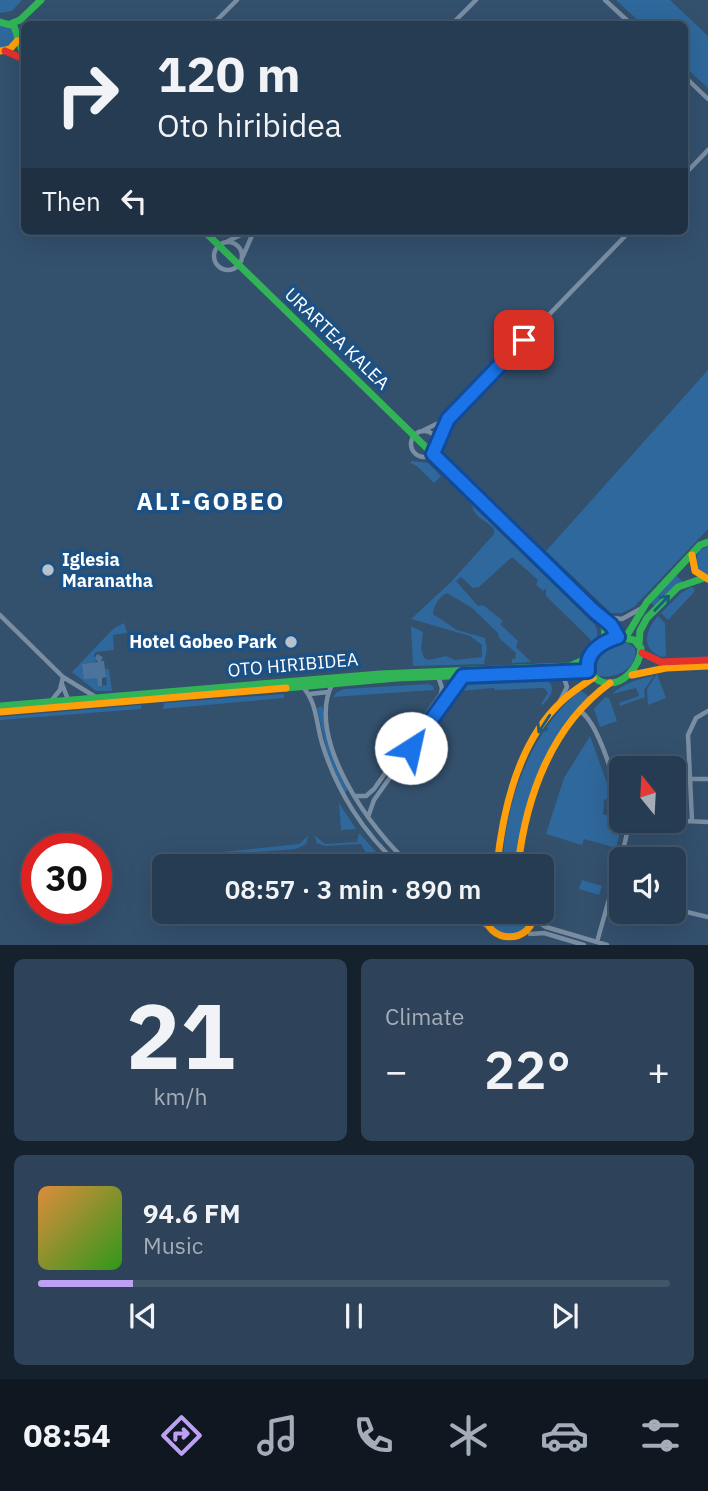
<!DOCTYPE html>
<meta charset="utf-8">
<style>
body{margin:0;font-family:"IBM Plex Sans",sans-serif;background:#2e4359;color:#f1f3f6;height:100vh;display:flex;flex-direction:column;font-size:26px;white-space:nowrap}
*{box-sizing:border-box;margin:0}
p{font-size:23px;color:#a4adb8}
.icon{flex:none;width:38px;height:38px;fill:none;stroke:currentColor;stroke-width:2;stroke-linecap:round;stroke-linejoin:round}
.map{position:relative;height:945px;overflow:hidden}
.panel{display:flex;flex-direction:column;gap:14px;padding:14px;background:#15212d;flex:1}
.panel>*{flex:none}
.hud{position:absolute;left:21px;top:21px;width:667px;height:214px;border-radius:10px;box-shadow:0 7px 28px #0002,0 0 0 2px #425669;background:#263c52;color:#f1f3f6;overflow:hidden}
.needle{width:46px;rotate:342deg}
.controls{position:absolute;left:609px;top:756px;display:grid;gap:14px}
.controls a{display:grid;place-items:center;width:77px;height:77px;border-radius:10px;background:#263c52;box-shadow:0 7px 28px #0002,0 0 0 2px #425669;font-size:35px}
.speed{position:absolute;left:21px;top:833px;display:flex;gap:14px;font-size:35px;font-weight:700;text-align:center}
.speed>*{display:grid;place-content:center;width:91px;height:91px;border-radius:50%;background:#263c52;box-shadow:0 7px 28px #0002,0 0 0 2px #425669;line-height:1}
.speed .limit{border:10px solid #d22;background:#fff;color:#111}
.pin{position:absolute;display:grid;place-items:center;width:60px;height:60px;color:#fff;margin:-30px;border-radius:14px;box-shadow:0 4px 10px #0006}
.me{position:absolute;width:77px;margin:-38px;rotate:35deg;stroke-linejoin:round;filter:drop-shadow(0 0 5px #0008)}
.turn{display:flex;align-items:center;gap:24px;height:147px;padding:0 21px;font-size:32px}
.turn .icon{width:91px;height:91px;stroke-width:2.5}
.turn b{display:block;font-size:49px;line-height:60px}
.then{display:flex;align-items:center;height:66px;padding:0 21px;background:#0003;gap:14px;font-size:26px}
.big{font-size:52px;font-weight:600;line-height:1.1}
.panel .card{flex:1;display:flex;flex-direction:column;justify-content:center;gap:10px;min-width:0;padding:0 24px;border-radius:10px;background:#2e4359}
.panel .dial{align-items:center;gap:0}
.dial b{font-size:91px;line-height:1}
.song{display:flex;align-items:center;gap:21px}
.cover{width:84px;height:84px;border-radius:10px;background:linear-gradient(135deg,hsl(30 70% 55%),hsl(110 70% 35%))}
.played{height:7px;border-radius:4px;background:linear-gradient(90deg,#bca0f2 15%,#425669 15%)}
.keys{display:flex;justify-content:space-around;direction:ltr}
.heat{display:flex;justify-content:space-between;align-items:center;font-size:38px;direction:ltr}
.panel .tiles{flex:1;display:grid;gap:14px;grid-template-columns:1fr 1fr}
.card:last-child{grid-column:span 2}
.trip{position:absolute;left:152px;top:854px;width:402px;height:70px;border-radius:10px;background:#263c52;box-shadow:0 7px 28px #0002,0 0 0 2px #425669;font-weight:600;line-height:70px;text-align:center}
.menu{display:flex;height:112px;justify-content:space-around;align-items:center;background:#0f1821;color:#a4adb8}
.menu .icon{width:49px;height:49px}
.menu .selected{color:#bca0f2}
.menu b{font-size:32px;color:#f1f3f6}
.map>svg:first-child{display:block}
.green{fill:#2f689c}
.water{fill:#4e739a}
.lines{fill:none;stroke-linecap:round;stroke-linejoin:round}
.street{stroke:#7a8ea3;stroke-width:4.5}
.fast{stroke:#30b455;stroke-width:7}
.slow{stroke:#ff9f0a;stroke-width:7}
.jam{stroke:#e5322d;stroke-width:7}
.oneway{stroke:#1d5b80}
.route-casing{stroke:#114b97;stroke-width:18}
.route{stroke:#1a73e8;stroke-width:12}
.poi-dot{fill:#b8c2cc;stroke:#1b5185;stroke-width:2.5}
.labels{text-anchor:middle;stroke-width:7;stroke-linejoin:round;paint-order:stroke}
.street-label{font-size:18px;fill:#fff;stroke:#1b5185}
.poi-label{font-size:18px;font-weight:bold;fill:#fff;stroke:#1b5185;text-anchor:start}
.district-label{font-size:24px;font-weight:bold;letter-spacing:2px;fill:#fff;stroke:#1b5185}
</style>
<div class="map">
<svg width="708" height="945" viewBox="0 0 708 945">
<rect width="100%" height="100%" fill="#33506d"/>
<path class="green" d="M 0,0 L 22,0 L 12,11 L 0,13 Z
M 616,0 L 670,0 L 708,36 L 708,88 L 684,66 L 684,24 L 642,24 Z
M 0,24 L 12,27 L 15,38 L 8,48 L 0,49 Z
M 708,370 L 708,529 L 634,607 L 622,613 L 611,613 L 546,551 Z
M 412,461 L 428,463 L 441,476 L 434,483 L 417,466 L 410,463 Z
M 472,505 L 595,625 C 599,633 598,638 591,644 L 591,640 L 546,596 L 546,588 L 543,591 L 536,585 L 538,580 L 512,557 L 479,587 L 473,588 L 461,577 L 456,581 L 478,606 L 483,605 L 503,621 L 500,624 L 518,641 L 516,647 L 531,662 L 512,663 L 512,659 L 515,659 L 516,653 L 499,638 L 498,633 L 472,608 L 447,593 C 440,595 433,607 433,614 L 457,630 L 485,638 L 487,649 L 484,664 L 413,666 L 411,626 L 423,632 L 421,649 L 424,658 L 429,660 L 446,656 L 455,660 L 482,657 L 482,645 L 470,636 L 411,619 L 451,582 L 494,534 L 494,529 C 485,519 474,518 472,505 Z
M 708,546 L 708,576 L 696,568 L 695,562 L 699,551 Z
M 676,575 L 683,582 L 655,607 L 650,602 Z
M 691,587 L 695,589 L 694,592 L 668,620 L 661,613 L 681,593 Z
M 658,616 L 665,623 L 666,656 L 663,657 C 640,650 645,630 658,616 Z
M 124,623 L 127,633 L 113,635 L 114,650 L 96,652 L 94,655 L 96,662 L 82,664 L 97,678 L 99,686 L 107,685 L 105,669 L 109,669 L 112,691 L 96,691 L 72,672 L 114,628 Z
M 620,643 L 628,643 L 635,648 C 639,668 614,681 597,675 L 592,666 C 594,651 608,646 620,643 Z
M 657,674 L 666,698 L 648,705 L 647,689 Z
M 654,676 L 644,690 L 645,697 L 620,706 L 619,703 L 639,696 L 636,688 L 612,694 C 622,684 640,678 654,676 Z
M 542,679 L 549,682 C 556,690 549,698 543,705 L 541,704 L 548,693 L 544,688 L 495,690 L 494,688 L 459,691 L 463,685 L 470,682 Z
M 428,684 L 433,686 L 434,690 L 333,697 L 337,692 L 344,689 Z
M 580,690 L 590,697 L 575,713 L 534,784 L 516,866 L 502,866 C 506,800 529,734 580,690 Z
M 284,694 L 284,698 L 163,709 L 164,703 Z
M 605,697 L 609,698 L 617,721 L 600,727 L 594,709 Z
M 141,705 L 141,709 L 0,720 L 0,717 Z
M 322,706 L 328,739 L 348,790 L 344,793 L 328,756 L 317,708 Z
M 590,736 L 612,797 L 604,800 L 603,814 L 616,819 L 620,833 L 616,848 L 584,839 L 582,845 L 546,834 L 564,778 Z
M 339,803 L 356,829 L 341,830 Z
M 359,833 L 389,866 L 373,866 L 361,844 L 325,846 L 317,843 L 314,835 L 325,844 L 357,842 Z
M 308,836 L 306,844 L 296,849 L 229,854 L 222,852 L 299,844 Z
M 582,880 L 602,886 L 599,895 L 579,889 Z
M 489,912 L 531,912 C 538,945 481,945 489,912 Z"/>
<path class="water" d="M 97,654 L 103,657 L 101,661 L 104,661 L 106,677 L 102,678 L 102,686 L 98,686 L 97,678 L 84,679 L 82,664 L 98,662 L 95,658 Z"/>
<g class="lines">
<path class="street" d="M 605,0 L 631,24
M 213,24 L 237,0
M 452,24 L 476,0
M 684,76 L 708,99
M 684,175 L 708,150
M 228,241 L 249,231
M214 256a14 14 0 1 1 28 0a14 14 0 1 1-28 0Z
M 243,256 L 254,231
M 424,430 L 447,419
M411 444a13 13 0 1 1 26 0a13 13 0 1 1-26 0Z
M 437,445 L 448,419 L 630,231
M 0,615 L 63,677 L 94,696
M 605,617 L 622,619 L 642,608
M 558,672 L 564,678 L 567,687 L 560,701
M 333,683 C 303,736 372,833 412,866
M 62,684 L 69,702
M 303,687 C 317,703 316,723 322,743 C 336,790 364,834 400,866
M 310,694 L 328,692
M 52,700 L 60,690 L 63,677
M 580,711 C 599,723 616,785 621,808
M 690,779 L 708,779
M 354,796 L 366,796 L 374,789 L 441,694 L 442,688 L 438,676
M 368,817 L 374,800 L 463,675
M 692,821 L 688,735 L 696,718 L 708,711
M 627,833 L 685,821 L 708,822
M 610,892 L 621,895
M 674,909 L 708,917
M 472,912 L 485,925
M 535,920 L 546,927 L 607,945
M 530,934 L 544,933 L 584,945
M 597,942 L 625,842 L 627,833 L 624,821"/>
<path class="fast" d="M 0,22 L 14,26 L 24,57
M 10,24 L 20,20 L 41,0
M 204,231 L 594,611 L 605,629 L 604,642
M 599,613 L 611,625 L 618,637
M 618,637 L 634,640 L 641,648 C 640,666 623,688 602,682 C 596,680 592,675 588,671 L 588,658 L 604,642 Z
M 626,637 L 647,602 L 700,545 L 708,542
M 639,645 L 640,631 L 647,618 L 678,587 L 704,578
M 286,688 L 397,678 L 588,671
M 0,706 L 380,674 L 570,666 L 588,658"/>
<path class="slow" d="M 0,51 L 10,49 L 17,41
M 692,555 L 695,571 L 708,579
M 632,675 L 666,668 L 708,666
M 0,712 L 286,688
M 497,866 C 503,808 518,742 562,701 C 571,692 583,685 593,678
M 518,866 C 526,796 552,725 610,683
M 485,912 C 485,945 534,945 534,912"/>
<path class="jam" d="M 5,51 L 24,59
M 642,653 L 661,662 L 708,660"/>
</g>
<defs><path id="oneway-shaft" d="M-6 0H5M1.5-3L5.5 0L1.5 3" fill="none" stroke-width="1.6" stroke-linecap="round" stroke-linejoin="round" transform="scale(1.75)"/></defs>
<g class="oneway">
<use href="#oneway-shaft" transform="translate(662 603) rotate(-46)"/>
<use href="#oneway-shaft" transform="translate(544 724) rotate(123)"/>
</g>
<g class="lines">
<g class="route-casing">
<path id="route" d="M 411,748 L 463,676 L 588,671 C 585,652 602,642 618,637 L 611,625 L 594,611 L 433,454 L 448,419 L 524,340"/>
</g>
<use href="#route" class="route"/>
</g>
<g class="poi-dot">
<circle cx="48" cy="570" r="7"/>
<circle cx="291" cy="642" r="7"/>
</g>
<g class="labels">
<g class="street-label">
<text transform="translate(337 339) rotate(44)" y="6">URARTEA KALEA</text>
<text transform="translate(293 665) rotate(-5)" y="6">OTO HIRIBIDEA</text>
</g>
<g class="poi-label">
<text x="62" y="566">Iglesia<tspan x="62" dy="21">Maranatha</tspan></text>
<text x="277" y="648" text-anchor="end">Hotel Gobeo Park</text>
</g>
<g class="district-label">
<text x="211" y="510">ALI-GOBEO</text>
</g>
</g>
</svg>
<div class="controls">
<a><svg class="needle" viewBox="-14 -14 28 28"><path d="M0-13l5 13h-10z" fill="#e53935"/><path d="M0 13l5-13h-10z" fill="#a4adb8"/></svg></a>
<a><svg class="icon" aria-label="sound" viewBox="0 0 24 24"><path d="M4 9h4l5-4v14l-5-4H4zM17 9q2 3 0 6"/></svg></a>
</div>
<div class="speed"><div class="limit">30</div></div>
<div class="pin" style="left:524px;top:340px;background:#d93025"><svg class="icon" aria-label="arrive" viewBox="0 0 24 24"><path d="M6 21V4h12l-3 4 3 4H6"/></svg></div>
<svg class="me" style="left:411px;top:748px" viewBox="-20 -20 40 40"><circle r="19" fill="#fff"/><path d="M0-13L10 11 0 6-10 11z" fill="#1a73e8"/></svg>
<div class="trip">08:57 · 3 min · 890 m</div>
<div class="hud">
<div class="turn"><svg class="icon" aria-label="right" viewBox="0 0 24 24"><path d="M7 20v-9h11M14 6l5 5-5 5"/></svg><div><b>120 m</b>Oto hiribidea</div></div>
<div class="then">Then<svg class="icon" aria-label="left" viewBox="0 0 24 24"><path d="M17 20v-9H6M10 6l-5 5 5 5"/></svg></div>
</div>
</div>
<section class="panel">
<div class="tiles">
<div class="card dial"><b>21</b><p>km/h</p></div>
<div class="card"><p>Climate</p>
<div class="heat"><a>−</a><b class="big">22°</b><a>+</a></div>
</div>
<div class="card">
<div class="song"><i class="cover"></i><div><b>94.6 FM</b><p>Music</p></div></div>
<div class="played"></div>
<div class="keys"><svg class="icon" aria-label="previous" viewBox="0 0 24 24"><path d="M18 5L8 12l10 7zM5 5v14"/></svg><svg class="icon" aria-label="pause" viewBox="0 0 24 24"><path d="M8 5v14M16 5v14"/></svg><svg class="icon" aria-label="next" viewBox="0 0 24 24"><path d="M6 5l10 7-10 7zM19 5v14"/></svg></div>
</div>
</div>
</section>
<nav class="menu">
<b>08:54</b>
<svg class="icon selected" aria-label="directions" viewBox="0 0 24 24"><path d="M12 3l9 9-9 9-9-9zM9 14v-3h6M13 9l2 2-2 2"/></svg>
<svg class="icon" aria-label="music" viewBox="0 0 24 24"><path d="M9 18V5l10-2v13"/><circle cx="6" cy="18" r="3"/><circle cx="16" cy="16" r="3"/></svg>
<svg class="icon" aria-label="phone" viewBox="0 0 24 24"><path d="M5 4h4l2 5-3 2q2 4 5 5l2-3 5 2v4C11 20 4 13 5 4z"/></svg>
<svg class="icon" aria-label="climate" viewBox="0 0 24 24"><path d="M12 3v18M4 7l16 10M4 17L20 7"/></svg>
<svg class="icon" aria-label="car" viewBox="0 0 24 24"><path d="M5 17H2v-5l4-1 3-4h7l3 4 3 1v5h-3M9 17h6M6 11h13"/><circle cx="7" cy="17" r="2"/><circle cx="17" cy="17" r="2"/></svg>
<svg class="icon" aria-label="filters" viewBox="0 0 24 24"><path d="M4 7h16M4 17h16"/><circle cx="9" cy="7" r="2"/><circle cx="15" cy="17" r="2"/></svg>
</nav>
